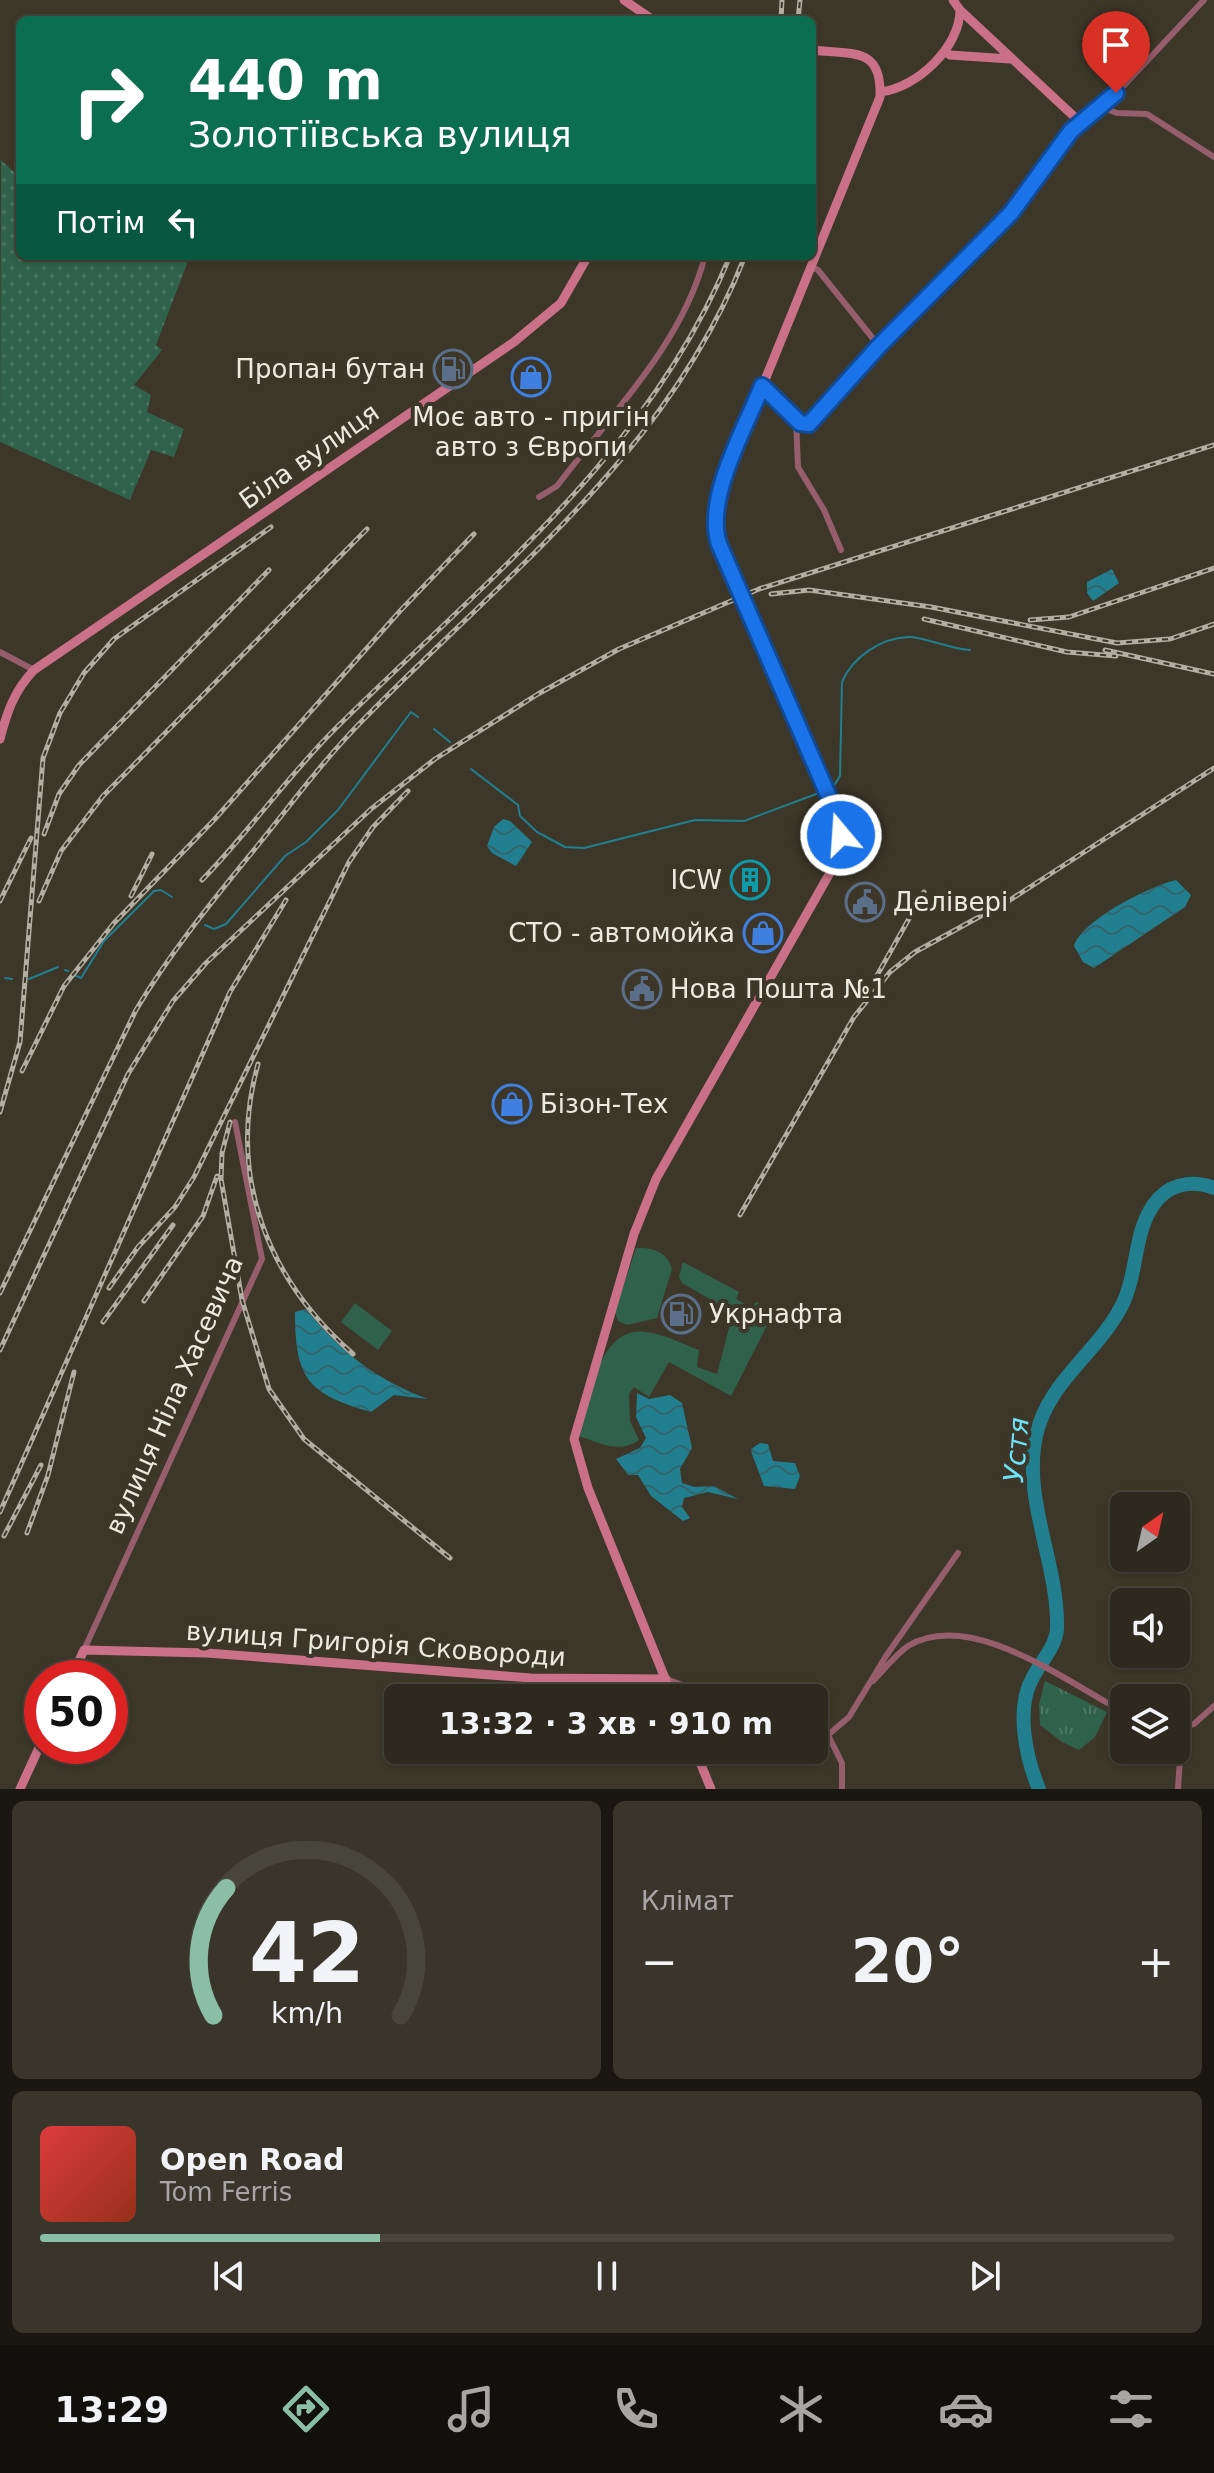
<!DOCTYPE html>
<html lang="uk">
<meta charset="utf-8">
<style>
body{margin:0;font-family:"DejaVu Sans",sans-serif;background:#39352b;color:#f1f3f6;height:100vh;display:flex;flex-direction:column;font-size:30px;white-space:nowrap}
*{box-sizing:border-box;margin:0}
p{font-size:26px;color:#a7a6a4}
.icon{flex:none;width:44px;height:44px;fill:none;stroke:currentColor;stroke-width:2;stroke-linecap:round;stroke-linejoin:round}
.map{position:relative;height:1789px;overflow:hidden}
.panel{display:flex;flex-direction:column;gap:12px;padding:12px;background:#191710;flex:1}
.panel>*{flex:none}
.guide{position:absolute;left:16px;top:16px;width:800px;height:244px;border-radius:12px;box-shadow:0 2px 6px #0004,0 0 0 2px #48453c;background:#0b6e4f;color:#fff;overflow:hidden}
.needle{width:52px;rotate:34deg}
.tools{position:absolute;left:1110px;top:1492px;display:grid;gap:16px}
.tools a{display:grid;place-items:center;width:80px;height:80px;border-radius:12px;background:#2d291e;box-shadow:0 2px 6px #0004,0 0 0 2px #48453c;font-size:40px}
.speed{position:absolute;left:24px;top:1660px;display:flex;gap:16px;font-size:40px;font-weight:700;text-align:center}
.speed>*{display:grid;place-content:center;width:104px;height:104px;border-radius:50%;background:#2d291e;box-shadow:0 2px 6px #0004,0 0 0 2px #48453c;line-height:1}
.speed .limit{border:12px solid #d22;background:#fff;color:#111}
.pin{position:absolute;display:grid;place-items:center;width:68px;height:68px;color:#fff;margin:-82px -34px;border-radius:50% 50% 50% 0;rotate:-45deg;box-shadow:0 0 8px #0007}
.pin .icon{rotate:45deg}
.me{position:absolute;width:88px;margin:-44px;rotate:342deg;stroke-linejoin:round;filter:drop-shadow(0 0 6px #0008)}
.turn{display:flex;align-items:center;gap:28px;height:168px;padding:0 40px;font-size:36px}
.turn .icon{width:104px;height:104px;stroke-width:2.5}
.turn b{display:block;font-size:56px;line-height:68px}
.then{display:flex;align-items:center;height:76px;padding:0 40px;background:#0003;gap:16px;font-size:30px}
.big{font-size:60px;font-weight:600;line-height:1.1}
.panel .tile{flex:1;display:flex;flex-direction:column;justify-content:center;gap:12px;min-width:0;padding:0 28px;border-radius:12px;background:#39352b}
.panel .dial{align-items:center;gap:0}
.dial svg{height:208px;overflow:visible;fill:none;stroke:#48453c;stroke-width:7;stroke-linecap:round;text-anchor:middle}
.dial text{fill:#f1f3f6;stroke:none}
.song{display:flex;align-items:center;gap:24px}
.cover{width:96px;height:96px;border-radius:12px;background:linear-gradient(135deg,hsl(0 70% 55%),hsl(10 70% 35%))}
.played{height:8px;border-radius:4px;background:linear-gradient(90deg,#8abfa5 30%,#48453c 30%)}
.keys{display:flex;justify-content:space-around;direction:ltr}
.heat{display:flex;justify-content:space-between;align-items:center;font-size:44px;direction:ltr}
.panel .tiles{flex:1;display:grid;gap:12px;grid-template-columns:1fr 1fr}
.tile:last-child{grid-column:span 2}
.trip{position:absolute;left:384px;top:1684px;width:444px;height:80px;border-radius:12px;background:#2d291e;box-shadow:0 2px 6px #0004,0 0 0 2px #48453c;font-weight:600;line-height:80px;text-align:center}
.tabs{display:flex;height:128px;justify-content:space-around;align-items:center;background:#12100c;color:#a7a6a4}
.tabs .icon{width:56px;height:56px}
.tabs .active{color:#8abfa5}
.tabs b{font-size:36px;color:#f1f3f6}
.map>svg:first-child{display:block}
.grass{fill:#30624b}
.park{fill:url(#park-tufts)}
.garden{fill:url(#garden-dots)}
.water{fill:url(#water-waves)}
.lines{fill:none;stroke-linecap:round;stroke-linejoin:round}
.stream{stroke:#217f8f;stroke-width:2}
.river{stroke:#217f8f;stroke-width:14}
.street{stroke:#965e6b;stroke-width:6}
.secondary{stroke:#ca7188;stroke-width:9}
.rail-casing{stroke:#b2aea3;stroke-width:5}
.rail{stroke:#3c3728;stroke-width:2;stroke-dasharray:6;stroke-linecap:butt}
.route-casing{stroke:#114b97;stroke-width:20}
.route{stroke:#1a73e8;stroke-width:14}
.labels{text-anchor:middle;stroke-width:8;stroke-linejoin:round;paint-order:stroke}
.poi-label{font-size:26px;fill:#ece9df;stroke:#3c3728;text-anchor:start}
.street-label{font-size:26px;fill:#ece9df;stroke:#3c3728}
.water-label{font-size:28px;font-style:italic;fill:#6ee4fb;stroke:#3c3728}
</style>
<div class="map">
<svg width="1214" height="1789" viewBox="0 0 1214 1789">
<defs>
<pattern id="park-tufts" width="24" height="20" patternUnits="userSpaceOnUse" patternTransform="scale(2)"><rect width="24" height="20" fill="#30624b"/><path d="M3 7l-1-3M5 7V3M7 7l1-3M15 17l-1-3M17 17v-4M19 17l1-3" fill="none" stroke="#4e7864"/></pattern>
<pattern id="garden-dots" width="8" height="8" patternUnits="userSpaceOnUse" patternTransform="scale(2)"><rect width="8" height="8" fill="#30624b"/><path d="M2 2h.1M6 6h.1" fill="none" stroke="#4e7864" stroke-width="1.8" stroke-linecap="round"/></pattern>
<pattern id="water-waves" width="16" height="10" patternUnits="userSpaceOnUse" patternTransform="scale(2)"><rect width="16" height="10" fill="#217f8f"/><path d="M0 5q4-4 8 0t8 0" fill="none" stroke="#32656d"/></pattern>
</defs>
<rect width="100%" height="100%" fill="#3c3728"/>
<path class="grass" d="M 636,1248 C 652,1247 668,1252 672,1269 L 657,1318 L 627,1325 L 618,1321 L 615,1312 Z
M 683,1262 L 739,1292 L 736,1299 L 752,1308 L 756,1302 L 774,1312 L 731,1396 L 669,1362 L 649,1397 L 634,1387 L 629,1394 L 630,1421 L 639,1440 C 619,1454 600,1443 579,1436 C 590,1400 598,1319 652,1333 C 668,1336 683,1344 699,1350 L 697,1367 L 717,1374 L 729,1328 L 713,1301 L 682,1283 L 679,1277 Z
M 355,1303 L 392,1331 L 378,1350 L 341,1322 Z"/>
<path class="park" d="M 1045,1681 L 1107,1712 L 1095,1737 L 1079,1750 L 1062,1742 L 1040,1725 L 1039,1704 Z"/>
<path class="garden" d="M 1,160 L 16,174 L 20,171 L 20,256 L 190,256 L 156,345 L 162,350 L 134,385 L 151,395 L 147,412 L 184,429 L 174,457 L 151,450 L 130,500 L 0,442 Z"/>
<path class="water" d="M 1112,569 L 1119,583 L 1093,601 L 1087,593 L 1087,582 Z
M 503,819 L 510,821 L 532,842 L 516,866 L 492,853 L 487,846 L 494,827 Z
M 1176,880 L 1191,895 L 1185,907 L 1094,968 L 1083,962 L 1074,946 C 1082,920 1150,886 1176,880 Z
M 306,1309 C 339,1351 378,1381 428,1399 L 394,1395 L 371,1412 C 308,1394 295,1379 295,1312 Z
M 637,1393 L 649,1399 L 670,1395 L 682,1403 L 692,1448 L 680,1469 L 682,1483 L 694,1487 L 714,1486 L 738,1499 L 708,1492 L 684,1498 L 682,1507 L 690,1518 L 683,1521 L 651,1496 L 638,1475 L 628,1475 L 616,1459 L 640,1448 L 646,1438 L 636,1417 Z
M 760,1443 L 768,1444 L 773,1461 L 795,1463 L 800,1476 L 795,1489 L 764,1486 L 752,1454 L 751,1449 Z"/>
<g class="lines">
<path class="stream" d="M 434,729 L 450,742
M 471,769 L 518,805 L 520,816 L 537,832 L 565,847 L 584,848 L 695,820 L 744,821 L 819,793
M 833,787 L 840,776 L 842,682 C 852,658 880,638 908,637 C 921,636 950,649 970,650
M 205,925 L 214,929 L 226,924 L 285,856 L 306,842 L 338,810 L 411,712 L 418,717
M 65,970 L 68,971
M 74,975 L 81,978 L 104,941 L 154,891 L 161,890 L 172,897
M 5,978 L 12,979
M 29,979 L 58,967"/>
<path class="river" d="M 1039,1789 C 1026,1758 1015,1708 1033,1677 C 1041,1662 1056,1646 1057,1629 C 1059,1565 1022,1499 1036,1436 C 1048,1380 1101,1351 1124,1301 C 1139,1268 1133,1226 1159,1198 C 1174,1182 1196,1181 1214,1188"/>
<path class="street" d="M 1103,108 L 1117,113 L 1147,114 L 1214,157
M 810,266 L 818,270 L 879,346
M 762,386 L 800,423 L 809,424 L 879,346 L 1011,213 L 1071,131 L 1103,108 L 1204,0
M 796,419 L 798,467 L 824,510 L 841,550
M 539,497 L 557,486 C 611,414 682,345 705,256
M 0,652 L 34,670
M 84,1650 L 262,1259 L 235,1122
M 666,1679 L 719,1698
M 873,1681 C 884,1670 895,1655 908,1646 C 971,1608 1068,1683 1124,1712
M 1176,1730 L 1194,1724 L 1214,1706
M 814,1731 L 828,1735 L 849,1717 L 886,1656 L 958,1553
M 828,1735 L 842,1763 L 842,1789
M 1178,1789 L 1182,1729"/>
<path class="secondary" d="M 624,0 L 653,20
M 960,10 L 1081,123
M 945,51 L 950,55 L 1010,59
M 880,92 C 917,88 960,47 960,10 L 953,0
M 0,739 C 7,712 14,691 34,670 L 514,342 L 561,303 L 588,256
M 71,1678 L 84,1650 L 207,1653 L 531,1678 L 666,1679
M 673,1698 L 588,1488 L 574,1439 L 634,1234 L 656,1179 L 835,864 L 840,847 L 839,820 L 714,528 L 719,493 L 880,97 C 882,46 853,55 812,50
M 695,1750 L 711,1789
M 20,1789 L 42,1741"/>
<g class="rail-casing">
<path id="rail" d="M 781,20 L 782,0
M 798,20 L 800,0
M 771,594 L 809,590 L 931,607 L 1117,643 L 1170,639 L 1214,624
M 924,619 L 1067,652 L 1116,656
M 1030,620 L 1069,617 L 1214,568
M 1105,650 L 1214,674
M 44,834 L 59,794 L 79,765 L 269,570
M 202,880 C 250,831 289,774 338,726 C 485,581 650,452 730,256
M 131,896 L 152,854
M 0,901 L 31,838
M 39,901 L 61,851 L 103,796 L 367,529
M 875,979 L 924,892
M 258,1064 C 227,1176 267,1279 353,1354
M 22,1071 L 64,986 L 114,923 L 214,820 L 400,611 L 474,534
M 0,1112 L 20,1042 L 43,758 L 60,713 L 84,673 L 114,639 L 271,527
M 230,1122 L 222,1153 L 221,1179 L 242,1300 L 269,1389 L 304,1439 L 450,1558
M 740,1215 L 854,1017 L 890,972 L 915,952 L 1010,900 L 1214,768
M 109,1288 L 138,1247 L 175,1207 L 194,1177 L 349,862 L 373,827 L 408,791
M 0,1293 L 136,1010 C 171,951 215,898 258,845 C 293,802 325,758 364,719 C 506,574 669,452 745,256
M 144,1301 L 203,1216 L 217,1176
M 103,1322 L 173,1225
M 0,1350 L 128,1074 L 173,1001 L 206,963 L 371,809 L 435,759 L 538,694 L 619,649 L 759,589 L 1214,445
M 0,1512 L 230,992 L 286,900
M 27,1533 L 48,1475 L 74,1372
M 4,1536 L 41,1465"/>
</g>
<use href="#rail" class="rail"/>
</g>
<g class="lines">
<g class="route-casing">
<path id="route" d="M 841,835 L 839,820 L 719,544 C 704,499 745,429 762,386 L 800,423 L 809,424 L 879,346 L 1011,213 L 1071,131 L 1116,93"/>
</g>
<use href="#route" class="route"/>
</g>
<defs>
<g id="fuel-ring" transform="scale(2)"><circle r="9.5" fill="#3c3728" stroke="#5c6f8a" stroke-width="1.5"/><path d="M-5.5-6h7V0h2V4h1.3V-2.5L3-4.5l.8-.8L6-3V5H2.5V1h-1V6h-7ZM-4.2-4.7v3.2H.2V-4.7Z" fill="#5c6f8a"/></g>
<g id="shop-ring" transform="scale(2)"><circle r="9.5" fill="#3c3728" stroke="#3f7fe0" stroke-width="1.5"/><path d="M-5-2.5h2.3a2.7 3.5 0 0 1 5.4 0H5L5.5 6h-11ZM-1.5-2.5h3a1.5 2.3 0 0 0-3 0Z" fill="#3f7fe0"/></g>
<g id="building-ring" transform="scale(2)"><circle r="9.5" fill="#3c3728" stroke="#0f9aa8" stroke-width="1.5"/><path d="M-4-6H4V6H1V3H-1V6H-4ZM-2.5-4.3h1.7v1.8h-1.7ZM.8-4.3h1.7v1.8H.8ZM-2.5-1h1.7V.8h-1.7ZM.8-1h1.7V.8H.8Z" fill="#0f9aa8"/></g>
<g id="civic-ring" transform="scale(2)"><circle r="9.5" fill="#3c3728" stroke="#5c6f8a" stroke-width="1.5"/><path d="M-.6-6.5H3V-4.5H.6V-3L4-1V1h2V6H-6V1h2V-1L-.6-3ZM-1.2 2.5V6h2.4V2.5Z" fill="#5c6f8a"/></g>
</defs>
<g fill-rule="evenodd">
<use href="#fuel-ring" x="453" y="369"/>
<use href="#shop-ring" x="531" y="377"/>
<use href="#building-ring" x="750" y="880"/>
<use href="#civic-ring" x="865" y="902"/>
<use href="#shop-ring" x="763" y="933"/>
<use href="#civic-ring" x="642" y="989"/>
<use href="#shop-ring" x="512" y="1104"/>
<use href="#fuel-ring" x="681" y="1314"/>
</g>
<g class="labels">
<g class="poi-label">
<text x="425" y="378" text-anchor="end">Пропан бутан</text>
<text x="531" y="426" text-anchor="middle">Моє авто - пригін<tspan x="531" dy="30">авто з Європи</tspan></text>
<text x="722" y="889" text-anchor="end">ICW</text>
<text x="893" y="911">Делівері</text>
<text x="735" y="942" text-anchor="end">СТО - автомойка</text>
<text x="670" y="998">Нова Пошта №1</text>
<text x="540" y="1113">Бізон-Тех</text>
<text x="709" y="1323">Укрнафта</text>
</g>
<g class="street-label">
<text transform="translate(309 456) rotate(-35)" y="9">Біла вулиця</text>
<text transform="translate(174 1395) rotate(-66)" y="9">вулиця Ніла Хасевича</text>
<text transform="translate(376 1644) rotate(4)" y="9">вулиця Григорія Сковороди</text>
</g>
<g class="water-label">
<text transform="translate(1016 1450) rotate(-85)" y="10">Устя</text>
</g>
</g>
</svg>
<div class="tools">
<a><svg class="needle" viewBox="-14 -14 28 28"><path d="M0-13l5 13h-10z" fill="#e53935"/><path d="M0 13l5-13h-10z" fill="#a7a6a4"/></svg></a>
<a><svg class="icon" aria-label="sound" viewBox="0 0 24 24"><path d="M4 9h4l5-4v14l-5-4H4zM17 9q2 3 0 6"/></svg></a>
<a><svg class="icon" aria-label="layers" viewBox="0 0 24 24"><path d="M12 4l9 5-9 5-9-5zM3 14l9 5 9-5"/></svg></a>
</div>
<div class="speed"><div class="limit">50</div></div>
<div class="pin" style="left:1116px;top:93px;background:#d93025"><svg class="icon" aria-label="arrive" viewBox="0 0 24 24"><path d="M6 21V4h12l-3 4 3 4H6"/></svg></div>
<svg class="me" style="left:841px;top:835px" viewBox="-20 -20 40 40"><circle r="17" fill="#1a73e8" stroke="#fff" stroke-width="3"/><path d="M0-11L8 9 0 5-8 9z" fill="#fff"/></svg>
<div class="trip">13:32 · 3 хв · 910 m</div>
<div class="guide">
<div class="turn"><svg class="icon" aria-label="right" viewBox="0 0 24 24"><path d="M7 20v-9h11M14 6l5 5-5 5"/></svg><div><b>440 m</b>Золотіївська вулиця</div></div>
<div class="then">Потім<svg class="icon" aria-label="left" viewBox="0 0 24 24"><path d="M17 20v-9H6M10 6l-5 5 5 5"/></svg></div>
</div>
</div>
<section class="panel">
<div class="tiles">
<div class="tile dial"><svg viewBox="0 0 100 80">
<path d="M14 69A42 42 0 1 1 86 69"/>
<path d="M14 69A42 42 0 0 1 19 20" stroke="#8abfa5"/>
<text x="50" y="56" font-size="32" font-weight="700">42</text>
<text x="50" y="72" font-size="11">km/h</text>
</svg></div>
<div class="tile"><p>Клімат</p>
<div class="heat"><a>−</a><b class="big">20°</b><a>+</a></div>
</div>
<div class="tile">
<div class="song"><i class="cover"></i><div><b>Open Road</b><p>Tom Ferris</p></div></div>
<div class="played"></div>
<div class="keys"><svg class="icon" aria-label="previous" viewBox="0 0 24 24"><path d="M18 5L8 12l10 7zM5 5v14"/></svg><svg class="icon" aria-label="pause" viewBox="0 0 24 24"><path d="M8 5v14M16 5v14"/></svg><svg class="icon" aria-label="next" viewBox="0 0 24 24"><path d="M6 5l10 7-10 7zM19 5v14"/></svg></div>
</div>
</div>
</section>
<nav class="tabs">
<b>13:29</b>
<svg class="icon active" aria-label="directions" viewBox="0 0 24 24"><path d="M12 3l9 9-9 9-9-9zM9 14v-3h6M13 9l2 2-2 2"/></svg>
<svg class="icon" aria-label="music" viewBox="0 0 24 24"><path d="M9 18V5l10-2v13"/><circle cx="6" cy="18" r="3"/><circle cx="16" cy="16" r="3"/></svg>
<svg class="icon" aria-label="phone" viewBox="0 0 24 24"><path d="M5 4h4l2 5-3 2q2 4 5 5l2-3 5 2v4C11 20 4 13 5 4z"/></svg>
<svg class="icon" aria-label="climate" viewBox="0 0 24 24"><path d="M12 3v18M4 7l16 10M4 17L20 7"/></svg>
<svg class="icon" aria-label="car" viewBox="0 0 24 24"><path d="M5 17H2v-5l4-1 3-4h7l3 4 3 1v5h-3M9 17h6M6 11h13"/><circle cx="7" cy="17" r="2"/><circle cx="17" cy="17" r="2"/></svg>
<svg class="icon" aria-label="filters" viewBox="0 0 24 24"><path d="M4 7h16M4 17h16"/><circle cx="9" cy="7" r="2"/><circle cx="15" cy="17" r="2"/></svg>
</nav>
